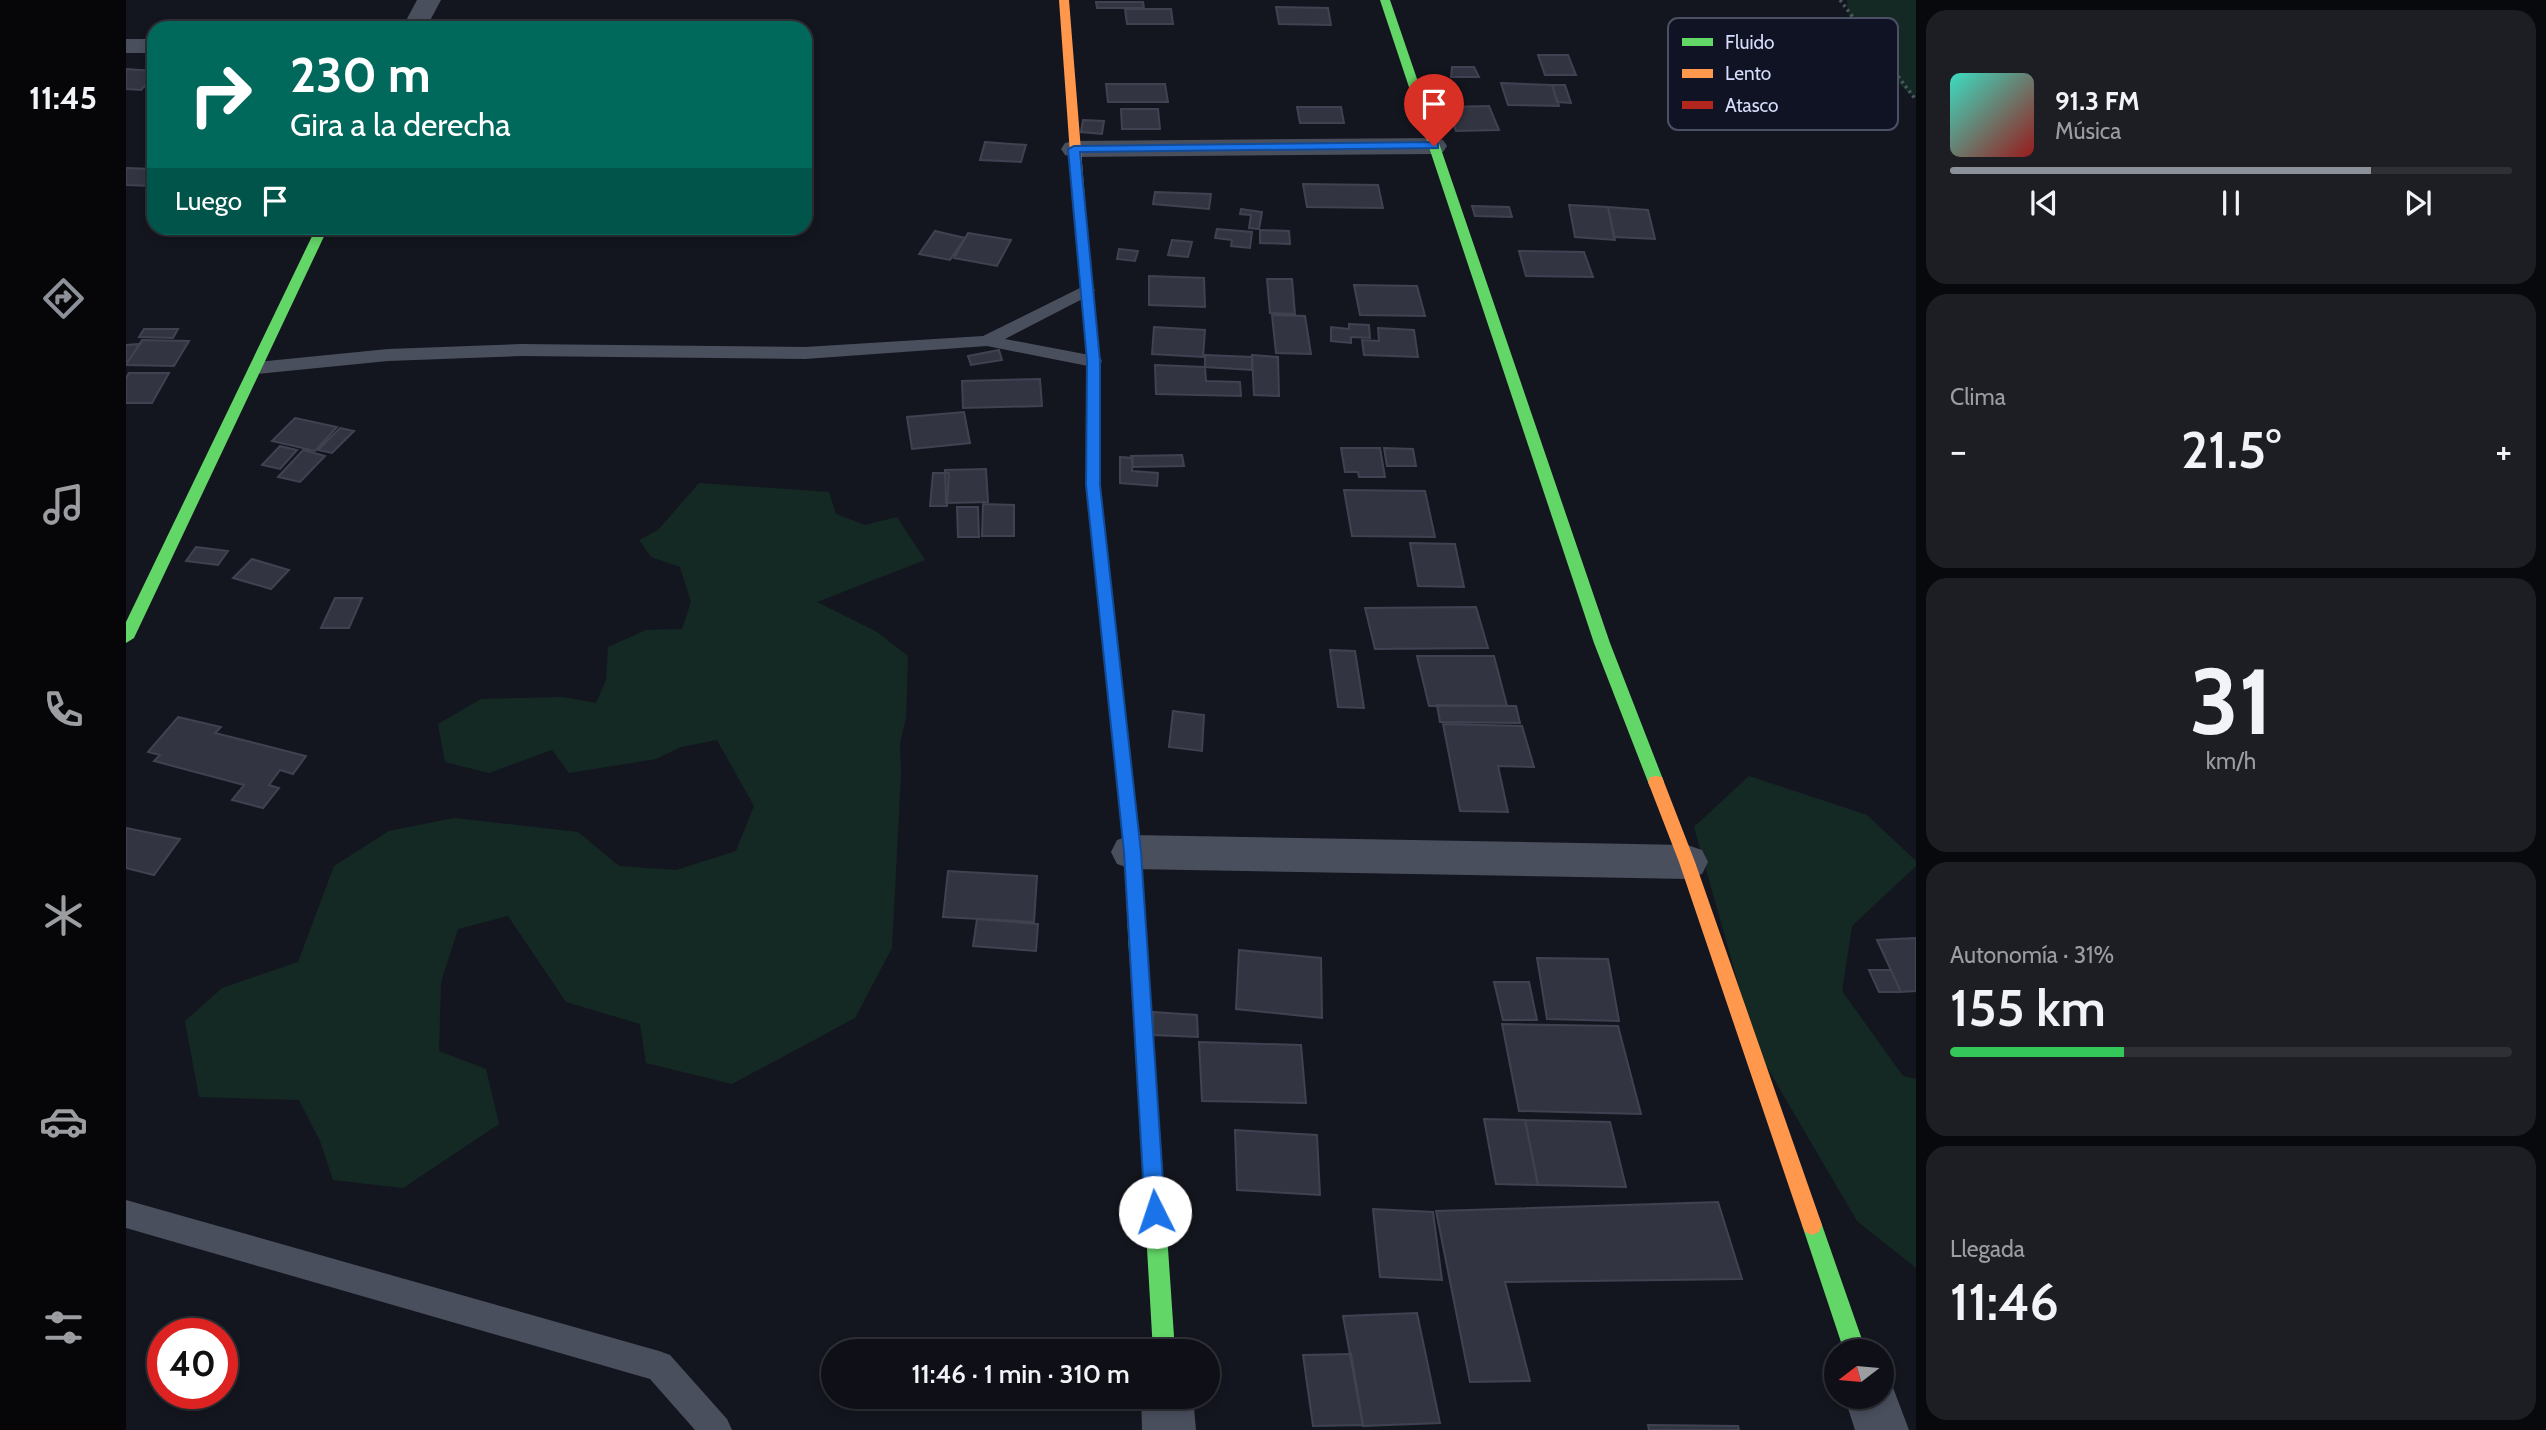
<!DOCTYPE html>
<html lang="es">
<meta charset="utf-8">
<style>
body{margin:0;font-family:Cabin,sans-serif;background:#1d1e24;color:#f1f3f6;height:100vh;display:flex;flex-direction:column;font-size:26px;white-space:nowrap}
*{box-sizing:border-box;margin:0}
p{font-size:23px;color:#9b9da1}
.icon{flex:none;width:38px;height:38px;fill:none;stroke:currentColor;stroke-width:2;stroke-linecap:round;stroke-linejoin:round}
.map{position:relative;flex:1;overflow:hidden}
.side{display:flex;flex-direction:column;gap:10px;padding:10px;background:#08090d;width:630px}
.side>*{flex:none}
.guide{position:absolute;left:21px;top:21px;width:665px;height:214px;border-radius:21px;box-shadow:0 4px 10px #0003,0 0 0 2px #2f3036;background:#00695c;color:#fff;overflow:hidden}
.needle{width:46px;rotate:254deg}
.fabs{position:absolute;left:1698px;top:1339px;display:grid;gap:14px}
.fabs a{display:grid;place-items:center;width:70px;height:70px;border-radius:50%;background:#0f1017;box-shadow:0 4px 10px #0003,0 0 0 2px #2f3036;font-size:35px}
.speed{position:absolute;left:21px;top:1318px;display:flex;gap:14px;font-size:35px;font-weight:700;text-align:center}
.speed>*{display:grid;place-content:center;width:91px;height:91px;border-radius:50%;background:#0f1017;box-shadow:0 4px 10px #0003,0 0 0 2px #2f3036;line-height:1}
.speed .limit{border:10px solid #d22;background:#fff;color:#111}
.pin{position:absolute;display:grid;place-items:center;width:60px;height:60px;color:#fff;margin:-72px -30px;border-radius:50% 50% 50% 0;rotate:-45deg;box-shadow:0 0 7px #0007}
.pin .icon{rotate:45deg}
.me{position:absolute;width:77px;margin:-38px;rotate:356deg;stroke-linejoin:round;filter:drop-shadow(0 0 5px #0008)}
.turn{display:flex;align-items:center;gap:24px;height:147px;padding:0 28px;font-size:32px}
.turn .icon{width:91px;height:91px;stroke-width:2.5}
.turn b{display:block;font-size:49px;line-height:60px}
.then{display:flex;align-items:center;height:66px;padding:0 28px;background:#0003;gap:14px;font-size:26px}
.big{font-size:52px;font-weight:600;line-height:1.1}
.side .tile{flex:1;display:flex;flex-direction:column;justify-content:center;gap:10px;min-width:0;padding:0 24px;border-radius:21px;background:#1d1e24}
.side .dial{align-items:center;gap:0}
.dial b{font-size:91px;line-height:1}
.song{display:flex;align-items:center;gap:21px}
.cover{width:84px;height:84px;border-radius:10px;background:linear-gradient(135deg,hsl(170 70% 55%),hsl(0 70% 35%))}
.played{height:7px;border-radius:4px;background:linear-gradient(90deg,#8c9099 75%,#2f3036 75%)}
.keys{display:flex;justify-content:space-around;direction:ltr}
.heat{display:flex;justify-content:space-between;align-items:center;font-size:38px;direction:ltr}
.charge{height:10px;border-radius:5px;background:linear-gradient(90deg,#34c759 31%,#2f3036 0)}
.trip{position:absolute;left:695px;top:1339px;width:399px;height:70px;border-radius:35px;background:#0f1017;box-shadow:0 4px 10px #0003,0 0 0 2px #2f3036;font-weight:600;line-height:70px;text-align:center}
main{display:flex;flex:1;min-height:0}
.tabs{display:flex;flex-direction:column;width:126px;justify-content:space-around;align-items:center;background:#060609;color:#9b9da1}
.tabs .icon{width:49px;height:49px}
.tabs .current{color:#8c9099}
.tabs b{font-size:32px;color:#f1f3f6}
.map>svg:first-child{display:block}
.green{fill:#142923}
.building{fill:#323541;stroke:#404252;stroke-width:2}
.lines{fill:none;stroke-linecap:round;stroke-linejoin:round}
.path{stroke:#4a5a60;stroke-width:3.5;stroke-dasharray:2.5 3.5;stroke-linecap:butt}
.lane{fill:#4a4f5e;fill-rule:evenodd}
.street{fill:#4a4f5e;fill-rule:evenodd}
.fast{fill:#63d668;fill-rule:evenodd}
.slow{fill:#ff974d;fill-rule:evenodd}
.jam{fill:#b3261e;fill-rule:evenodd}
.route{fill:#1a73e8;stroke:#114b97;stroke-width:2}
.key{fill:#101323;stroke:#4b5064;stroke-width:2}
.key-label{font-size:19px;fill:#d6ddfb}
</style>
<main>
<nav class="tabs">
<b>11:45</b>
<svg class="icon current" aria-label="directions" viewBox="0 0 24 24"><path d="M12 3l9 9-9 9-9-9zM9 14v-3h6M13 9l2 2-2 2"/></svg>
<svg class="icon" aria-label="music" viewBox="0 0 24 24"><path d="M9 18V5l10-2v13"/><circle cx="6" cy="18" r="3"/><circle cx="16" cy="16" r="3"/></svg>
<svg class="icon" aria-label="phone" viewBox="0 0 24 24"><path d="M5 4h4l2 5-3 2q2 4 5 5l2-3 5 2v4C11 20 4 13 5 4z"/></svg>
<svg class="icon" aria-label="climate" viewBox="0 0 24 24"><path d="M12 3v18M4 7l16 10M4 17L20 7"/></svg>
<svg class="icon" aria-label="car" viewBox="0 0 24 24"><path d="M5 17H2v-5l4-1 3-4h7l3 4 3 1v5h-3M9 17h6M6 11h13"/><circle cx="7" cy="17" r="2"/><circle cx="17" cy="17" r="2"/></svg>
<svg class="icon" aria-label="filters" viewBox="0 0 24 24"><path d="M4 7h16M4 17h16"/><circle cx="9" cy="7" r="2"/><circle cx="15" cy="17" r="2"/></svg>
</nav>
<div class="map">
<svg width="1790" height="1430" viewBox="0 0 1790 1430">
<rect width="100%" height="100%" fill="#14161f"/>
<path class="green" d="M 1721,0 L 1790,0 L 1790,99 C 1763,75 1720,40 1721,0 Z
M 573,483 L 703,492 L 710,514 L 739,525 L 771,517 L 799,560 L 691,602 L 751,632 L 782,656 L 780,718 L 774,743 L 775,774 L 766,948 L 729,1018 L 606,1084 L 520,1063 L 514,1024 L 440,1002 L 382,916 L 332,929 L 315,982 L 313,1051 L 360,1069 L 373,1124 L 277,1188 L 207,1180 L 194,1141 L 173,1100 L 73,1097 L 59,1021 L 96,988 L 172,962 L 208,866 L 263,831 L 328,818 L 452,832 L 493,866 L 550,870 L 610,851 L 628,806 L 591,740 L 555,747 L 530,759 L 443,773 L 426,750 L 363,773 L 319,762 L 312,724 L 355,699 L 437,697 L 470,703 L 480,680 L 482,647 L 520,630 L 556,629 L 565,602 L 554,567 L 525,557 L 513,540 L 532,530 Z
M 1623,776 L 1741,815 L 1790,861 L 1790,866 L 1726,926 L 1716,991 L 1777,1076 L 1790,1079 L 1790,1268 L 1731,1221 L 1631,1050 L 1568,827 Z"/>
<path class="building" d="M 970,2 L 1017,2 L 1018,8 L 971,8 Z
M 1150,7 L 1202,8 L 1205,25 L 1153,24 Z
M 999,9 L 1045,9 L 1047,24 L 1001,24 Z
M 1412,55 L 1442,55 L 1450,75 L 1419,75 Z
M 1326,67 L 1348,67 L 1353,77 L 1325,77 Z
M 0,69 L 28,71 L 28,76 L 15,90 L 0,89 Z
M 1375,83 L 1426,85 L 1433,106 L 1382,105 Z
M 980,84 L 1039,84 L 1042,102 L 982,102 Z
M 1426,85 L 1439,85 L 1445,103 L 1431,102 Z
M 1363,106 L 1373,130 L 1330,131 L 1321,107 Z
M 1171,107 L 1215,107 L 1218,123 L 1174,123 Z
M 995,109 L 1032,109 L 1034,129 L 996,129 Z
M 957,120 L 978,121 L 976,134 L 955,132 Z
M 859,142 L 900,145 L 895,162 L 854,160 Z
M 0,168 L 28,169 L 28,186 L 0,185 Z
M 1177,184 L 1252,185 L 1257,208 L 1181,207 Z
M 1029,192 L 1085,194 L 1083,209 L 1027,204 Z
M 1443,205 L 1482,207 L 1489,240 L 1449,237 Z
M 1346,206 L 1383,207 L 1386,217 L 1349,216 Z
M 1482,207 L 1522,210 L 1529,239 L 1488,237 Z
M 1115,209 L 1136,212 L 1133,229 L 1123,228 L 1125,215 L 1114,214 Z
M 1091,229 L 1126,232 L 1124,248 L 1105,246 L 1106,240 L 1089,238 Z
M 1134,230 L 1163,231 L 1164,244 L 1134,243 Z
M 809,231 L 839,238 L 824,260 L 793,254 Z
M 842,233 L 885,240 L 871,266 L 828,258 Z
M 1046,240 L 1066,242 L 1062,257 L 1042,255 Z
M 993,249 L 1012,251 L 1009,261 L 991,259 Z
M 1393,251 L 1458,252 L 1467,277 L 1400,276 Z
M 1023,276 L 1078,278 L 1079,307 L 1023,305 Z
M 1141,279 L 1166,279 L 1169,314 L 1144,313 Z
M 1228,285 L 1291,286 L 1299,316 L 1234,315 Z
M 1146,315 L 1179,316 L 1185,354 L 1150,353 Z
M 1223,324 L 1243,325 L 1244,338 L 1225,337 L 1225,343 L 1205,341 L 1205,327 L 1223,329 Z
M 1028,327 L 1079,330 L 1077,357 L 1026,354 Z
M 1252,328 L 1288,330 L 1292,357 L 1238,355 L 1236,340 L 1253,341 Z
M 18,329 L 52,329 L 47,338 L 13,337 Z
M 16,340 L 63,341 L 48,366 L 0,365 Z
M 14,344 L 0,364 L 0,345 Z
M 873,350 L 876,360 L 845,365 L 842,356 Z
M 1079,355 L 1126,357 L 1126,370 L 1079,367 Z
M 1126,355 L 1152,357 L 1153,396 L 1128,395 Z
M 1029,365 L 1079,367 L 1080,381 L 1114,382 L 1115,396 L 1030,394 Z
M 3,373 L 43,373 L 26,403 L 0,403 L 0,378 Z
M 914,379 L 916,406 L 837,408 L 836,381 Z
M 838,412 L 844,443 L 786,449 L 781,417 Z
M 169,418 L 211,427 L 189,451 L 146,441 Z
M 214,428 L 228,431 L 206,453 L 192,450 Z
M 154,446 L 171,450 L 154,469 L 136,465 Z
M 1215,448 L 1254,448 L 1259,477 L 1233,477 L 1232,472 L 1219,472 Z
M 1258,448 L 1287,449 L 1290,466 L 1261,466 Z
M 177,450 L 199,456 L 174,482 L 152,477 Z
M 1056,455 L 1058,466 L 1007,467 L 1005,456 Z
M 994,457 L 1007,458 L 1006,471 L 1032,473 L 1031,486 L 994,483 Z
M 860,469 L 862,502 L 820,503 L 819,470 Z
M 807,473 L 823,473 L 821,506 L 804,506 Z
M 1218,490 L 1299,491 L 1309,537 L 1226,536 Z
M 857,504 L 888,505 L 888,536 L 856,536 Z
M 831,507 L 852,507 L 853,537 L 832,537 Z
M 1284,543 L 1329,544 L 1338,587 L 1292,586 Z
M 70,547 L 102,551 L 92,565 L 60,561 Z
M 126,559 L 163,570 L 145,589 L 107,578 Z
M 209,598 L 236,598 L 223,628 L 195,628 Z
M 1350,607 L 1362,648 L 1249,649 L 1239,608 Z
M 1204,650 L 1229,651 L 1238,708 L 1212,707 Z
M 1291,656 L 1368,656 L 1381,706 L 1303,706 Z
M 1311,705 L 1390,706 L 1394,723 L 1314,722 Z
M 1047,711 L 1078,715 L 1076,751 L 1043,747 Z
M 52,717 L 95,727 L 89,733 L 180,756 L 167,774 L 154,770 L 143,785 L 153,788 L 137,808 L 106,800 L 118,785 L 28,761 L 34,755 L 22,752 Z
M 1317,724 L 1396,726 L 1408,767 L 1372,766 L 1382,812 L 1334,811 Z
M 0,828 L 54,839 L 28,875 L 0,868 Z
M 822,871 L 911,876 L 908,922 L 817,917 Z
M 851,919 L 912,924 L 910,951 L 847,946 Z
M 1790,938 L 1790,991 L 1775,992 L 1751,940 Z
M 1113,950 L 1195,958 L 1196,1018 L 1110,1009 Z
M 1411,958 L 1482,959 L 1493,1021 L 1421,1019 Z
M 1743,970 L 1765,970 L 1775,992 L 1753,992 Z
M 1368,982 L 1403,982 L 1411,1020 L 1377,1020 Z
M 1027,1012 L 1071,1015 L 1072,1037 L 1027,1035 Z
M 1376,1024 L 1492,1026 L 1515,1114 L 1393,1111 Z
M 1073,1042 L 1175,1045 L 1180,1103 L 1076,1101 Z
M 1358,1119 L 1399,1120 L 1412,1185 L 1370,1184 Z
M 1399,1120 L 1484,1122 L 1500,1187 L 1412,1185 Z
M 1109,1130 L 1191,1135 L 1194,1195 L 1111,1190 Z
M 1592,1202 L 1616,1279 L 1379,1282 L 1404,1381 L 1344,1382 L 1310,1211 Z
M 1247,1209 L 1307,1212 L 1316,1280 L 1254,1277 Z
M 1291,1313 L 1314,1423 L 1237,1426 L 1217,1316 Z
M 1225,1354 L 1237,1425 L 1187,1426 L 1177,1355 Z
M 1522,1425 L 1612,1426 L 1613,1430 L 1523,1430 Z"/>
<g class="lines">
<path class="path" d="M 1714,0 L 1790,100"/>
<path class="lane" d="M 960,285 L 966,286 L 969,290 L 966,294 L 879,339 L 974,357 L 976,361 L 974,365 L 967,367 L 861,346 L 679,359 L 395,356 L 262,361 L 131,374 L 122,368 L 131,362 L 262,349 L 395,344 L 679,347 L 857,336 Z
M 0,1200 L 533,1351 L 544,1355 L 601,1419 L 606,1430 L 569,1430 L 524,1379 L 0,1228 Z"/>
<path class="street" d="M 291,0 L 315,0 L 300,28 L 276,28 Z
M 0,39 L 28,39 L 28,53 L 0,53 Z
M 1308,138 L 1317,140 L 1321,146 L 1317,152 L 1308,154 L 948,157 L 939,155 L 935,149 L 939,143 L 948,141 Z
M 1006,835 L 1561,845 L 1576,850 L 1582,862 L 1576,874 L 1561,879 L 1006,869 L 991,864 L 985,852 L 991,840 Z
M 1755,1374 L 1763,1377 L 1783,1430 L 1729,1430 L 1718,1396 L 1755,1396 Z
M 1015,1396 L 1067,1396 L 1070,1430 L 1016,1430 Z"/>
<path class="fast" d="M 1254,0 L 1264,0 L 1484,643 L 1538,782 L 1536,787 L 1524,787 L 1522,782 L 1468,643 Z
M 190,228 L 202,228 L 8,638 L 0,643 L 0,622 Z
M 956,234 L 962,238 L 973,361 L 974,485 L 1014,852 L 1021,952 L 1018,957 L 1012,960 L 1006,957 L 1003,952 L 998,852 L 960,485 L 961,361 L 950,238 Z
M 1025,1137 L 1032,1140 L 1035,1146 L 1049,1351 L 1027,1351 L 1015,1146 L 1018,1140 Z
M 1686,1215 L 1693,1218 L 1696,1225 L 1740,1351 L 1718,1351 L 1676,1225 L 1679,1218 Z"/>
<path class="slow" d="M 933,0 L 943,0 L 962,238 L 956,242 L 950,238 Z
M 1530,776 L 1536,777 L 1538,782 L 1569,862 L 1696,1225 L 1693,1232 L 1686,1235 L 1679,1232 L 1676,1225 L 1553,862 L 1522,782 L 1524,777 Z"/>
<path class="jam" d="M 1012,944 L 1018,947 L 1021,952 L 1035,1146 L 1032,1152 L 1025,1155 L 1018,1152 L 1015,1146 L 1003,952 L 1006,947 Z"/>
</g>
<path class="route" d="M 1308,142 L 1312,143 L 1312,148 L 954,152 L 974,361 L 974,485 L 1015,852 L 1039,1212 L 1036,1219 L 1029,1222 L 1022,1219 L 1019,1212 L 998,852 L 960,485 L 961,361 L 942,149 L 948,146 Z"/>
<rect x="1542" y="18" width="230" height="112" rx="10" class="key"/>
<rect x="1556" y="38" width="31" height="8" fill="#63d668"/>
<rect x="1556" y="69" width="31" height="9" fill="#ff974d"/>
<rect x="1556" y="101" width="31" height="8" fill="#b3261e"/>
<g class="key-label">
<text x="1599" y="49">Fluido</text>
<text x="1599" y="80">Lento</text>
<text x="1599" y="112">Atasco</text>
</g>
</svg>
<div class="fabs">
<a><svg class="needle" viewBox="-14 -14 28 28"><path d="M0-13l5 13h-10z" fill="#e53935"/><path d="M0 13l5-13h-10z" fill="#9b9da1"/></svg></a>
</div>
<div class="speed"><div class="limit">40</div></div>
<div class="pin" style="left:1308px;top:146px;background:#d93025"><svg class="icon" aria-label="arrive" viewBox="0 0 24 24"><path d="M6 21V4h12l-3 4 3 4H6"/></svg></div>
<svg class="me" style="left:1029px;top:1212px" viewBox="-20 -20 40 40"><circle r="19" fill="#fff"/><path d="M0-13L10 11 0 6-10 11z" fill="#1a73e8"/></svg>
<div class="trip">11:46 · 1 min · 310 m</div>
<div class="guide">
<div class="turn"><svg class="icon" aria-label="right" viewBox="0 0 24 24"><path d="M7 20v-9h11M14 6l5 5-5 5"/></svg><div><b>230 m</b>Gira a la derecha</div></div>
<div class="then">Luego<svg class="icon" aria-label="arrive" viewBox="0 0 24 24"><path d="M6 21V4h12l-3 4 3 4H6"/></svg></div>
</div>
</div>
<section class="side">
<div class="tile">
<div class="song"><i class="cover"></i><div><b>91.3 FM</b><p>Música</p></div></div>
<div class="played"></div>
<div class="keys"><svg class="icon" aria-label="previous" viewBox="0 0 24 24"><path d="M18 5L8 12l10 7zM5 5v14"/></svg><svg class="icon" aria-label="pause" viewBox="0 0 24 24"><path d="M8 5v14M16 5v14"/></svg><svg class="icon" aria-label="next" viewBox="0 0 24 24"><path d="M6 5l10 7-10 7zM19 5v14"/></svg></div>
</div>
<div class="tile"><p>Clima</p>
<div class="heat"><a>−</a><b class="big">21.5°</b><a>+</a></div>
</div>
<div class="tile dial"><b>31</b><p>km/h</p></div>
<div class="tile"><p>Autonomía · 31%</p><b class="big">155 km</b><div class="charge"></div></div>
<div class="tile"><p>Llegada</p><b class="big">11:46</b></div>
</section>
</main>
